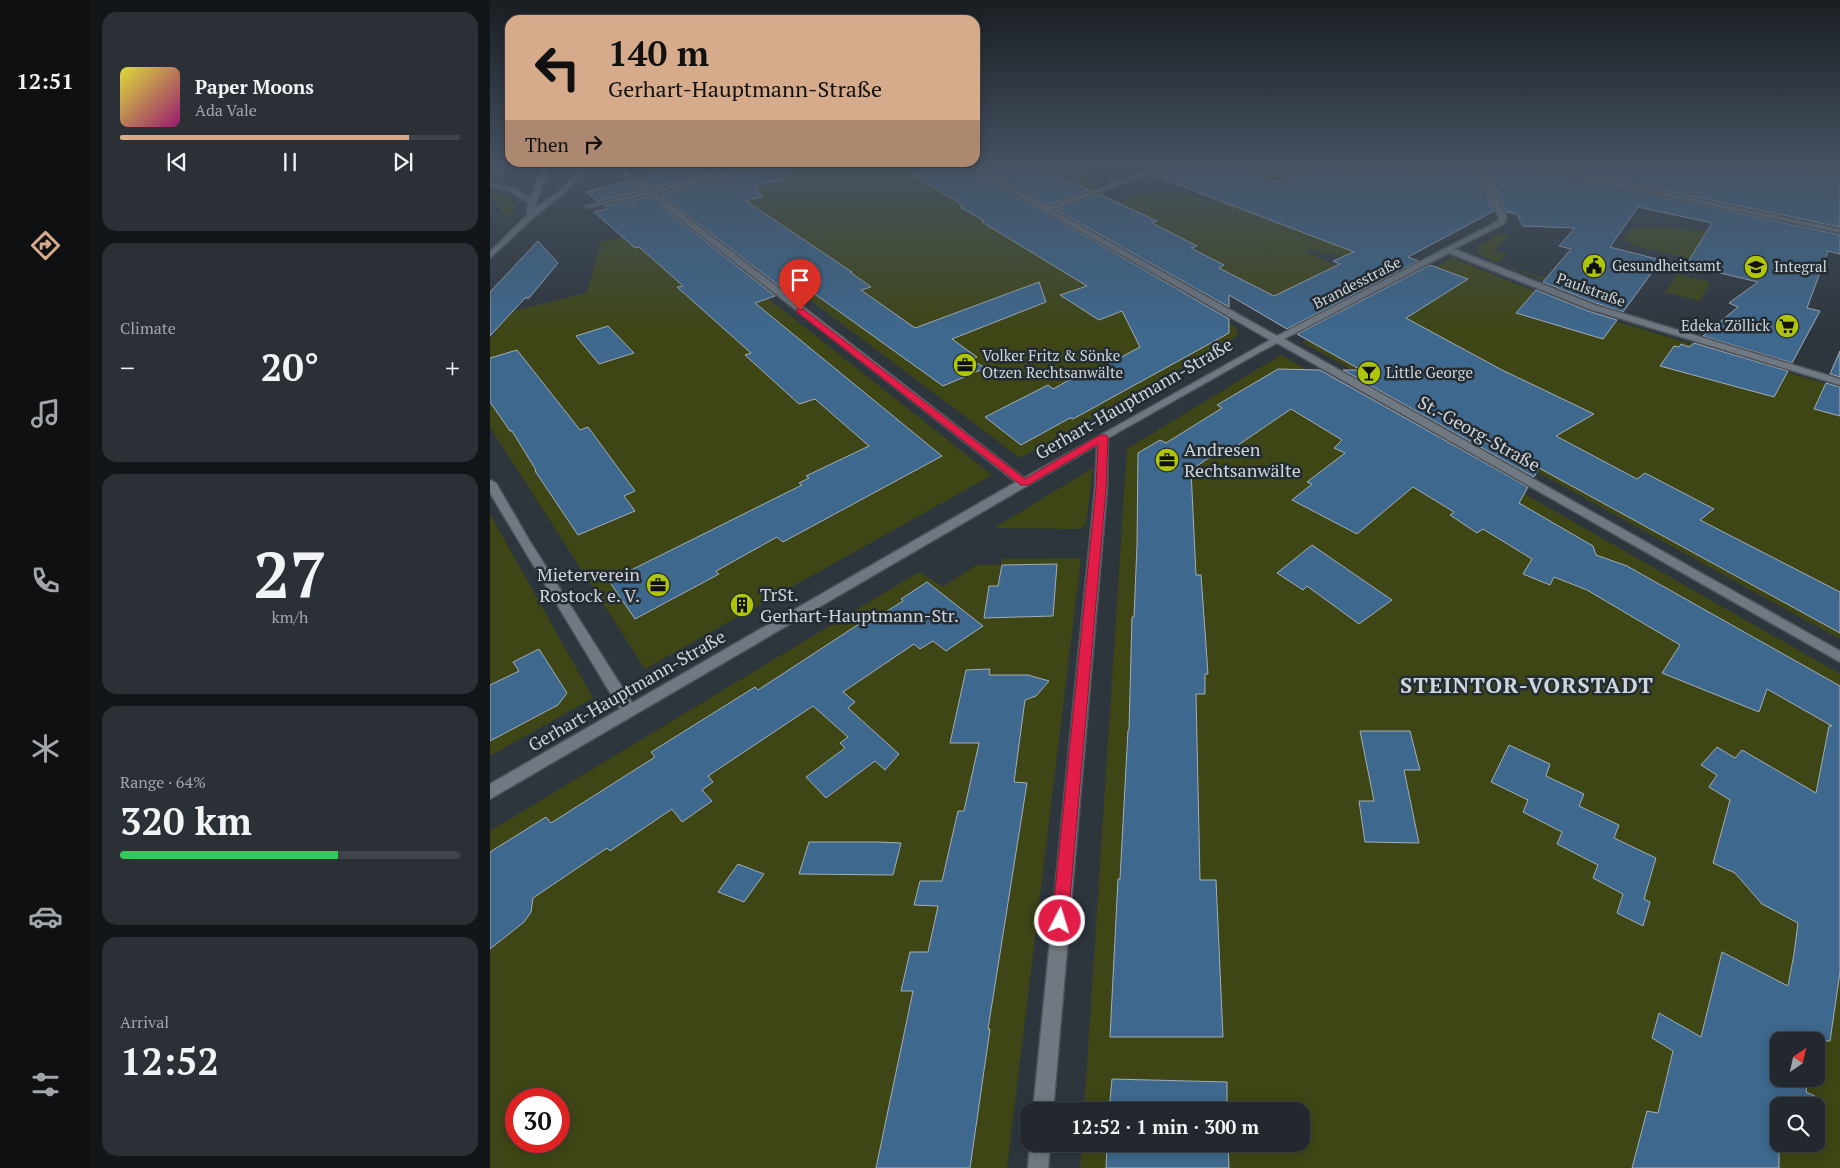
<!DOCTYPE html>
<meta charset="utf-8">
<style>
body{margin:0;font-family:"PT Serif",serif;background:#2a3036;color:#f1f3f6;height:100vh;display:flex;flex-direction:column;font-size:19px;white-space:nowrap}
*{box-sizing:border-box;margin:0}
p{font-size:16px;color:#a2a6aa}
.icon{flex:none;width:28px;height:28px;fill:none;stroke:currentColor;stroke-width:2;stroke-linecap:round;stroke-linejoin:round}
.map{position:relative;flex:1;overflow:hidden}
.sheet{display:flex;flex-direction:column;gap:12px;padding:12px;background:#131619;width:400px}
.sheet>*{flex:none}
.guide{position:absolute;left:15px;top:15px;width:475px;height:152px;border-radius:15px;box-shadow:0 2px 12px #0003,0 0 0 1px #3f444a;background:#d6ab8b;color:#111;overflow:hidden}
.needle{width:32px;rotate:34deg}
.tools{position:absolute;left:1280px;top:1032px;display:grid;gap:10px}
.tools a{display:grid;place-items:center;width:55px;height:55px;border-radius:10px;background:#22282e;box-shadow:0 2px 12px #0003,0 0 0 1px #3f444a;font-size:25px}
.speed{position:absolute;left:15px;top:1088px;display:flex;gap:10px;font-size:25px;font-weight:700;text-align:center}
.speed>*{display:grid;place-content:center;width:65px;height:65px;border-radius:50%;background:#22282e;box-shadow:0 2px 12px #0003,0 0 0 1px #3f444a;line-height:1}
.speed .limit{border:8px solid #d22;background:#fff;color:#111}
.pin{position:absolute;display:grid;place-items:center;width:42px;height:42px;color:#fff;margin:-51px -21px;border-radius:50% 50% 50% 0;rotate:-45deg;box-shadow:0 0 5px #0007}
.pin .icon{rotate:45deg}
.me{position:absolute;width:55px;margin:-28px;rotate:5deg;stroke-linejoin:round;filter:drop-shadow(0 0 4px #0008)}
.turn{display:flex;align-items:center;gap:18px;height:105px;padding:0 20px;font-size:22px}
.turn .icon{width:65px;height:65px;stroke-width:2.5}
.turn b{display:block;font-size:35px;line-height:42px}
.then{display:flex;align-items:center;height:48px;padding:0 20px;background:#0003;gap:10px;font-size:19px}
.big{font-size:38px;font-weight:800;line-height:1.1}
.sheet .card{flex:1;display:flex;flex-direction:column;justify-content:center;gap:8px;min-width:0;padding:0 18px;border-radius:15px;background:#2a3036}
.sheet .dial{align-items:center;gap:0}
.dial b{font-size:65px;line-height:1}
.song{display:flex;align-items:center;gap:15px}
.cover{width:60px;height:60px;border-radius:8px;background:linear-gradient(135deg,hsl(60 70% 55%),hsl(320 70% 35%))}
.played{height:5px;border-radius:2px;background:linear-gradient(90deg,#d6ab8b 85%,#3f444a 85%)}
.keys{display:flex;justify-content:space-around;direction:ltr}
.heat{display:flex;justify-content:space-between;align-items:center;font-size:28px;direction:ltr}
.charge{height:8px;border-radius:4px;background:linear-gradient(90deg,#34c759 64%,#3f444a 0)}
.trip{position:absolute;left:530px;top:1102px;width:290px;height:50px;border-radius:15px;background:#22282e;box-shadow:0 2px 12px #0003,0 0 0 1px #3f444a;font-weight:800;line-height:50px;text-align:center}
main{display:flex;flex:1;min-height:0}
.menu{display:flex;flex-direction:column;width:90px;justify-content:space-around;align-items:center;background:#0e1012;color:#a2a6aa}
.menu .icon{width:35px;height:35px}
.menu .on{color:#d6ab8b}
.menu b{font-size:22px;color:#f1f3f6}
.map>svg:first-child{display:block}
.green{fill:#3e4616;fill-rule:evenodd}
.building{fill:#3e688d;stroke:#a4aeb7}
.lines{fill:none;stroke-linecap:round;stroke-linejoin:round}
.minor-casing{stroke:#4e545b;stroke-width:3}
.tertiary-casing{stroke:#4e545b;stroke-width:3}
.primary-casing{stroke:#4e545b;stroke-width:3}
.minor{fill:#707881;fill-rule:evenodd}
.tertiary{fill:#707881;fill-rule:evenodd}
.primary{fill:#8c9962;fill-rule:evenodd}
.route{fill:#e11d48;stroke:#92132f}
.labels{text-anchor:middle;stroke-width:5;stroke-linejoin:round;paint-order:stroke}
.far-poi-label{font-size:15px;fill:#d0d5da;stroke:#242c33;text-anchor:start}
.far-street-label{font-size:15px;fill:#d0d5da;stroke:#242c33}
.street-label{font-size:18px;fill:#d0d5da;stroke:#242c33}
.poi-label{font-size:18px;fill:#d0d5da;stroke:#242c33;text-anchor:start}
.district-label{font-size:22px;font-weight:bold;letter-spacing:1px;fill:#d0d5da;stroke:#242c33}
</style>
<main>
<nav class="menu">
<b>12:51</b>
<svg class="icon on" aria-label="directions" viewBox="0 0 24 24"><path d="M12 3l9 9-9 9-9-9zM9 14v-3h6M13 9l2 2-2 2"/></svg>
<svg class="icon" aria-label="music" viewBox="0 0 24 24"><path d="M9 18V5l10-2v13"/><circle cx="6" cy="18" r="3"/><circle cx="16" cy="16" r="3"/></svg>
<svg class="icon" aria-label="phone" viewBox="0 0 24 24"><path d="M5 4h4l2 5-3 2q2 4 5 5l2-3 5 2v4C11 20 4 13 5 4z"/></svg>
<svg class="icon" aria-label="climate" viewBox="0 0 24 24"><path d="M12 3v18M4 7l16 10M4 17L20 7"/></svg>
<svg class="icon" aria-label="car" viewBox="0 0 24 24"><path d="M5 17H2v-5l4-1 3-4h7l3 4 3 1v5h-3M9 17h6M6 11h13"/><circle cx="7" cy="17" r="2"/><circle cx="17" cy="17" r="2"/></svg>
<svg class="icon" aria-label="filters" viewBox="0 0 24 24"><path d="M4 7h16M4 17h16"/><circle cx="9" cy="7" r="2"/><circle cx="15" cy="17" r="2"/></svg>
</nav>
<section class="sheet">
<div class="card">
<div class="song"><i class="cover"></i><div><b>Paper Moons</b><p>Ada Vale</p></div></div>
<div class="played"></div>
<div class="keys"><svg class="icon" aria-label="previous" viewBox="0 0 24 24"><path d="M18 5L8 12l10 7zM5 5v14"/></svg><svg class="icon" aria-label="pause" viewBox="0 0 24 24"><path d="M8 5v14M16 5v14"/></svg><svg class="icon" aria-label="next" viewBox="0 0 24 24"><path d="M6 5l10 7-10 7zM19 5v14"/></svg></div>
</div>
<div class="card"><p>Climate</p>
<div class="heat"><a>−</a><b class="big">20°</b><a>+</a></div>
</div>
<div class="card dial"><b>27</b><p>km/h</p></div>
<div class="card"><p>Range · 64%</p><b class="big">320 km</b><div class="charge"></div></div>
<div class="card"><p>Arrival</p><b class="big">12:52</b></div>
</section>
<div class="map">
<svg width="1350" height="1168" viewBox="0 0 1350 1168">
<rect width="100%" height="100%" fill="#2e363d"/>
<path class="green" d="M 285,167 L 463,167 L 746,328 L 748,334 L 743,339 L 530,458 L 178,193 L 182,190 Z
M 541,167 L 604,167 L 600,169 L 608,173 L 598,177 L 615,184 L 559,204 L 542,195 Z
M 741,167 L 877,167 L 873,170 L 905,171 L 911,167 L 923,167 L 914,173 L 878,250 L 849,259 L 851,257 L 841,253 L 836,255 L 821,249 L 816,251 L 847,266 L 794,301 L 729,268 L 733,265 L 709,252 L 707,246 L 696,240 L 686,243 L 635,233 L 666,221 L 618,205 L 650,193 L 659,196 L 674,190 L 686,194 L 692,192 L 716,201 L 748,187 Z
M 5,192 C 14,194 20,196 25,204 L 24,214 L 14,217 L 0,193 Z
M 184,224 L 502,475 L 155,669 L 0,427 L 0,337 L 4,336 L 8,327 L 23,311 L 97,293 L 111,242 Z
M 1165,226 L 1214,231 L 1239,238 L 1225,264 L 1145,246 L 1134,239 L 1140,229 Z
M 1016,234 L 1020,239 L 1016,238 L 1004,251 L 1017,254 L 1009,263 L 1044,275 L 1083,284 L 1079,291 L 994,257 L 987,251 L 988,247 L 1006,235 Z
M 962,258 L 1101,314 L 1350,388 L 1350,639 L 812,342 Z
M 1187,274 L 1220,282 L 1210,301 L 1175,292 Z
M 791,355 L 1350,674 L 1350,1168 L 590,1168 L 592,1144 L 811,1144 L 811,1111 L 594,1111 L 637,449 ZM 1289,1041 L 1326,1041 L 1326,1079 L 1289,1079 ZM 1289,1106 L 1326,1106 L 1326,1144 L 1289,1144 Z
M 603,468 L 596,524 L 589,529 L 504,528 Z
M 0,514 L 103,698 L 0,756 Z
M 591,558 L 517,1168 L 0,1168 L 0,831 L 429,572 L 453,587 L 487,565 L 511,565 L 512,559 ZM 26,1099 L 69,1099 L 69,1141 L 26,1141 Z"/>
<path class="building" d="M 154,167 L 255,167 L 162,188 L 150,179 L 165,175 Z
M 278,167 L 304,167 L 305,176 L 265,186 L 269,189 L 264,190 L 273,196 L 256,201 L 362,272 L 360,272 L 381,287 L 371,290 L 425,328 L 549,282 L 556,302 L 462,339 L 487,357 L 482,360 L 495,368 L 453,386 L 315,287 L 297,292 L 170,194 Z
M 411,167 L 476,167 L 739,319 L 739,333 L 583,419 L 580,418 L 531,445 L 495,417 L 558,385 L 563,389 L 597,370 L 602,373 L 650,347 L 632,311 L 609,320 L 570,295 L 597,286 L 492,222 L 494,221 L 470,207 L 474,206 Z
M 490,167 L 551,167 L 599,190 L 557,205 Z
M 679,167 L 741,167 L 784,181 L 793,180 L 824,167 L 840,167 L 867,173 L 877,167 L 903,167 L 947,177 L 945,167 L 988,167 L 990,179 L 1004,211 L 918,257 L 928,261 L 797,329 L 739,295 L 739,307 L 566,210 L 609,194 L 667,221 L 662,223 L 707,246 L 701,248 L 734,265 L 729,268 L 784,296 L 850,264 L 843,261 L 864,252 L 662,175 Z
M 998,167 L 1037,167 L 1350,235 L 1350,254 L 1338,251 L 1317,308 L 1330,311 L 1302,363 L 1213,336 L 1248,307 L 1239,303 L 1268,282 L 1196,265 L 1222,223 L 1148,207 L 1120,247 L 1171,260 L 1133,312 L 1106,303 L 1053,282 L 1081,249 L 1069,246 L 1085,228 L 1033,226 L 1027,214 L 1016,212 L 1000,177 Z
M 1060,167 L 1300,167 L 1350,176 L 1350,227 Z
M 139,181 L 151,191 L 108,201 L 96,192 Z
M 159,197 L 285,296 L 265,303 L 452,456 L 293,542 L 287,537 L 226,571 L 229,574 L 145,619 L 119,581 L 312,485 L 309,483 L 319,478 L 316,476 L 379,446 L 325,399 L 309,404 L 255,355 L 261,353 L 187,287 L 193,286 L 149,247 L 145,248 L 104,212 L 117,209 L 114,206 Z
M 48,241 L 68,263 L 39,298 L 35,298 L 0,336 L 0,292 Z
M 940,265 L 978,279 L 916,318 L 1012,370 L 1104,414 L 1066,436 L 1147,479 L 1155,473 L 1224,509 L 1210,520 L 1350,592 L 1350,633 L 1049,468 L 1044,477 L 853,370 L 871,370 L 807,334 Z
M 1046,290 L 1098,311 L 1127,320 L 1113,339 L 1026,313 Z
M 118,326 L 144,353 L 109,364 L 86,336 Z
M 1204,343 L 1298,371 L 1284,397 L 1170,366 L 1184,346 L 1189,347 L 1191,344 L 1199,347 Z
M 27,350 L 90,430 L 98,427 L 145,491 L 134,496 L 145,511 L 88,535 L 45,471 L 46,470 L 22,431 L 20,431 L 0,402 L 0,358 Z
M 1350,351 L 1350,377 L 1340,374 Z
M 788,369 L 830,370 L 1038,487 L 1029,503 L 1103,546 L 1106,555 L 1137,566 L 1350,686 L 1350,972 L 1340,1041 L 1289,1041 L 1289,1079 L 1318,1079 L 1316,1092 L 1325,1096 L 1324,1103 L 1332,1107 L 1328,1134 L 1326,1133 L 1326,1106 L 1289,1106 L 1289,1168 L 1142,1168 L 1157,1111 L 1168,1113 L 1183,1051 L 1162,1038 L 1169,1013 L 1211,1037 L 1232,952 L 1298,986 L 1304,954 L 1308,923 L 1272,904 L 1245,873 L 1223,863 L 1240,800 L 1219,787 L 1227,775 L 1211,765 L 1227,747 L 1245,758 L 1252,750 L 1326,793 L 1339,726 L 1342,726 L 1277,689 L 1269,712 L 1172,673 L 1190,645 L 1097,590 L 1064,577 L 1060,585 L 1033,574 L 1042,559 L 993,529 L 987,533 L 960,515 L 964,512 L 923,487 L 867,534 L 802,500 L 822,484 L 817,482 L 855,453 L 844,448 L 852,440 L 801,409 L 732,456 L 726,453 L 701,470 L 706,575 L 711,575 L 718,674 L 715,674 L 715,694 L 706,694 L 710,880 L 726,880 L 733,1037 L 620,1037 L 628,879 L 630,879 L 638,730 L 639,730 L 642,617 L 644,617 L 647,545 L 648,453 L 670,440 L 676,443 L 732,408 L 727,405 Z
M 1336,383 L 1350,387 L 1350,416 L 1324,409 Z
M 822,545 L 848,563 L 902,600 L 869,624 L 817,586 L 813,590 L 787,573 Z
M 567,564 L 563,616 L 494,618 L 499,586 L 508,586 L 512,565 Z
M 437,582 L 493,626 L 456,651 L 443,641 L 430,649 L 424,644 L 353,692 L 365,702 L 358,708 L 409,754 L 395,770 L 385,761 L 336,798 L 316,777 L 355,748 L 350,743 L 358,737 L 323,706 L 218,776 L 223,782 L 212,790 L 222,801 L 192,822 L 182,809 L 120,851 L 117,848 L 43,898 L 41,912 L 34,922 L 0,949 L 0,852 L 56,817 L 61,823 L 165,757 L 161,752 L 265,687 L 268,690 L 369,624 L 372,627 L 413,601 L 411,599 Z
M 49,649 L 77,693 L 68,705 L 0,741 L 0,685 L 29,671 L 23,662 Z
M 500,669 L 499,675 L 538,675 L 559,681 L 546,696 L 535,700 L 524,782 L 537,783 L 498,1029 L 500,1029 L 480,1168 L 386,1168 L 423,991 L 411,991 L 420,952 L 438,952 L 448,906 L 424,905 L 430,881 L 452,881 L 468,811 L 474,811 L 489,743 L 460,743 L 476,670 Z
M 870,731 L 920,731 L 930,770 L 914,770 L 929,843 L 875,842 L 869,801 L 884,801 Z
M 1019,745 L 1060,764 L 1056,776 L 1094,794 L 1089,806 L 1129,825 L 1124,838 L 1166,858 L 1154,899 L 1160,902 L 1153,926 L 1127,913 L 1133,894 L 1103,878 L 1108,865 L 1067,844 L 1072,832 L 1033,812 L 1038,800 L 1001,782 Z
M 319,842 L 390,842 L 411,843 L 403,875 L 309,874 Z
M 248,864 L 274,874 L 254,902 L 228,892 Z
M 622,1079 L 737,1082 L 737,1111 L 619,1111 Z
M 617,1144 L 738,1144 L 739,1168 L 616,1168 Z"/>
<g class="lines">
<g class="minor-casing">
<path id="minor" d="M 125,167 L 132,167 L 162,190 L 264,167 L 276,167 L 166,193 L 534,478 L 780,340 L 478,167 L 486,167 L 557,207 L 668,167 L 677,167 L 562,210 L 787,336 L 1008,221 L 1009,218 L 992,178 L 990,167 L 996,167 L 998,178 L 1017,218 L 1014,224 L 964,249 L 1105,305 L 1350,379 L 1350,385 L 1099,309 L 959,253 L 794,339 L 1350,651 L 1350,662 L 787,343 L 770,352 L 618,438 L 617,489 L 563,1111 L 543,1111 L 605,489 L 607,445 L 0,799 L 0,784 L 130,709 L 0,493 L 0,480 L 6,483 L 39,540 L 142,703 L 526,482 L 159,195 L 96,208 L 96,206 L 155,192 Z
M 1039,167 L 1051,167 L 1350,229 L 1350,233 Z
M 540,1144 L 560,1144 L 558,1168 L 538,1168 Z"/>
</g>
<g class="tertiary-casing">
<path id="tertiary" d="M 53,167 L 59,167 L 44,209 L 70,191 L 91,167 L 98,167 L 74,193 L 43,218 L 0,258 L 0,252 L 37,215 L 38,203 L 21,192 L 0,187 L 0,183 L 25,189 L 40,198 Z"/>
</g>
<g class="primary-casing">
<path id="primary" d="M 9,167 L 20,167 L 0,173 L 0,169 Z"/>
</g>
<use href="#minor" class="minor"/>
<use href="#tertiary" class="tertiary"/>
<use href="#primary" class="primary"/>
</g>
<linearGradient id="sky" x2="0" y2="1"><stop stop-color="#191e22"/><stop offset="0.5" stop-color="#465262"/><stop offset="1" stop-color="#465262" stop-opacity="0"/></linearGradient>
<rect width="1350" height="331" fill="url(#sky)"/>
<path class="route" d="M 307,309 L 313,309 L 535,479 L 610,435 L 616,435 L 618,437 L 616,489 L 578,921 L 576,927 L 570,929 L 565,927 L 562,921 L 606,489 L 608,444 L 538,485 L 531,485 L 307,312 Z"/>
<defs>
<g id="civic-disc" transform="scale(1.25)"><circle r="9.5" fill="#aec50a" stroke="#242c33"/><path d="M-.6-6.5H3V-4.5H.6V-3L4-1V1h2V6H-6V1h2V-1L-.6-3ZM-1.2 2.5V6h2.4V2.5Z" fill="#111"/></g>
<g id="school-disc" transform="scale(1.25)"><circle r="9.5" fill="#aec50a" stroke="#242c33"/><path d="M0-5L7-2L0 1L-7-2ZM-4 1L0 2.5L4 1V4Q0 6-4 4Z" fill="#111"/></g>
<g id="supermarket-disc" transform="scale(1.25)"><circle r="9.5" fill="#aec50a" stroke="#242c33"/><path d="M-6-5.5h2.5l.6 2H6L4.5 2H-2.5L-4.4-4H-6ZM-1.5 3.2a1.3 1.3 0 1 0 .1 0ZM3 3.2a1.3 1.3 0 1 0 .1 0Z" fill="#111"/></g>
<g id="office-disc" transform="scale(1.25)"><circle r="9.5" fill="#aec50a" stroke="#242c33"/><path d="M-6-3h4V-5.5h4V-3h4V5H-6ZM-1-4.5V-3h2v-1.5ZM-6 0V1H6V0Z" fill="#111"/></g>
<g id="bar-disc" transform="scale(1.25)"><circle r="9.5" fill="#aec50a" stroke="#242c33"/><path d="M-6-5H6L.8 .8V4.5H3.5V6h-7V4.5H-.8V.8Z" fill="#111"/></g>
<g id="building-disc" transform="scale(1.25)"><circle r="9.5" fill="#aec50a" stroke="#242c33"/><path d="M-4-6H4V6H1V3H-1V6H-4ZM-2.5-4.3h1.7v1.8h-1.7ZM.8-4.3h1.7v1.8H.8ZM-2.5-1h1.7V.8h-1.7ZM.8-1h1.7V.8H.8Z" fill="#111"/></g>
</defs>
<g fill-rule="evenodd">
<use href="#civic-disc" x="1104" y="266"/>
<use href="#school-disc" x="1266" y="267"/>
<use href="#supermarket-disc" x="1297" y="326"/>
<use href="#office-disc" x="475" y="365"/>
<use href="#bar-disc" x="879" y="373"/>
<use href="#office-disc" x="677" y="460"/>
<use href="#office-disc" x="168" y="585"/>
<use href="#building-disc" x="252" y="605"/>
</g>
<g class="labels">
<g class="far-poi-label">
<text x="1122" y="271">Gesundheitsamt</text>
<text x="1284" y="272">Integral</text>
<text x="1280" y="331" text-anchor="end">Edeka Zöllick</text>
<text x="492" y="361">Volker Fritz &amp; Sönke<tspan x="492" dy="17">Otzen Rechtsanwälte</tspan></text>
<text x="896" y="378">Little George</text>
</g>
<g class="far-street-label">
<text transform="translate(867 283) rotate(-27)" y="5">Brandesstraße</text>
<text transform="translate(1101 290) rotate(20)" y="5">Paulstraße</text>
</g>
<g class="street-label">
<text transform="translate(644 399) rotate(-30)" y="6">Gerhart-Hauptmann-Straße</text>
<text transform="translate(989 434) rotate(29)" y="6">St.-Georg-Straße</text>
<text transform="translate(137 691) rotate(-30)" y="6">Gerhart-Hauptmann-Straße</text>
</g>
<g class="poi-label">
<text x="694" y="456">Andresen<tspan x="694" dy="21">Rechtsanwälte</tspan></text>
<text x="150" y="581" text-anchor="end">Mieterverein<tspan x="150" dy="21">Rostock e. V.</tspan></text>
<text x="270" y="601">TrSt.<tspan x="270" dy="21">Gerhart-Hauptmann-Str.</tspan></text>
</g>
<g class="district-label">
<text x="1037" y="693">STEINTOR-VORSTADT</text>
</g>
</g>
</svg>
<div class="tools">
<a><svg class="needle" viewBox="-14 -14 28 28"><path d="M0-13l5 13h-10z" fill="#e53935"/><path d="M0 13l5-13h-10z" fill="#a2a6aa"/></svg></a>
<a><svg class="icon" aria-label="search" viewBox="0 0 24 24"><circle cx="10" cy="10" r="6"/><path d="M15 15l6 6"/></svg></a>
</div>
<div class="speed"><div class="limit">30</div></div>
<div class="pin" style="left:310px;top:310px;background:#d93025"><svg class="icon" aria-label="arrive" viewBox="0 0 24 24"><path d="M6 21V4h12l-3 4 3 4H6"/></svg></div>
<svg class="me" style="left:570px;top:921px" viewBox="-20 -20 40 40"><circle r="17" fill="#e11d48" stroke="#fff" stroke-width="3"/><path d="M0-11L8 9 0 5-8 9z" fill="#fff"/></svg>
<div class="trip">12:52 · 1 min · 300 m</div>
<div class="guide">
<div class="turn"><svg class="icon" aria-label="left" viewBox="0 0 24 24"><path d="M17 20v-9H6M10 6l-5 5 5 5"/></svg><div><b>140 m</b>Gerhart-Hauptmann-Straße</div></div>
<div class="then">Then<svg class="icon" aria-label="right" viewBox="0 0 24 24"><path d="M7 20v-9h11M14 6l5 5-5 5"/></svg></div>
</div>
</div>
</main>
